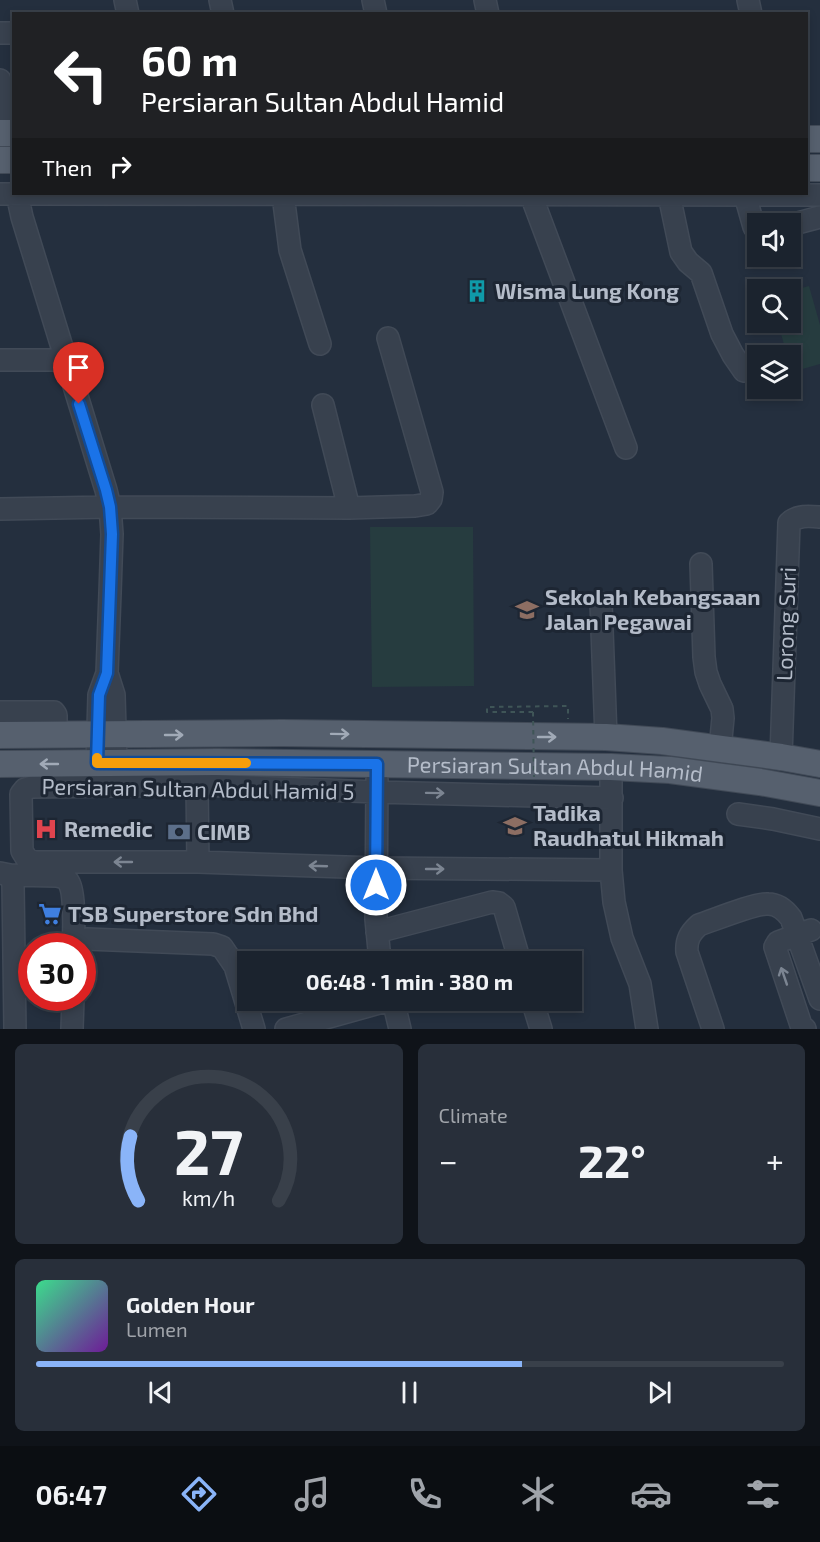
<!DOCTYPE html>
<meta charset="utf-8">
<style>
body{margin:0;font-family:"Exo 2",sans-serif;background:#282f3a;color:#f1f3f6;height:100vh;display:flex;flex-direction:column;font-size:22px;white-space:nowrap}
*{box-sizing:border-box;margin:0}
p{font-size:20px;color:#a0a4aa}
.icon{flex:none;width:33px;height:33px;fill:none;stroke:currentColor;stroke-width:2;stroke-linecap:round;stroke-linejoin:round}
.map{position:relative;height:1029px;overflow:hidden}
.drawer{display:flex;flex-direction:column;gap:15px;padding:15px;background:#0f1319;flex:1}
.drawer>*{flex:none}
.hud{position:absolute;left:12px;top:12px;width:796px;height:183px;border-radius:0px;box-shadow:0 3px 9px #0003,0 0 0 2px #39404a;background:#202124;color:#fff;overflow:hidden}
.controls{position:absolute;left:747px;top:213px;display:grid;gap:12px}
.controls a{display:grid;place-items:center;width:54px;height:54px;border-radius:0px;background:#1b232e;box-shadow:0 3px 9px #0003,0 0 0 2px #39404a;font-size:30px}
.speed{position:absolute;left:18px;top:933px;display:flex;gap:12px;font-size:30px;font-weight:700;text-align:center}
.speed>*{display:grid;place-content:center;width:78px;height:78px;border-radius:50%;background:#1b232e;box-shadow:0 3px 9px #0003,0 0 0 2px #39404a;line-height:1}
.speed .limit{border:9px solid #d22;background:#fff;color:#111}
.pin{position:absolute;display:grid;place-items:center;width:51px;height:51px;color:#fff;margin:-62px -26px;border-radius:50% 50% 50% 0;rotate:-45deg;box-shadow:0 0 6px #0007}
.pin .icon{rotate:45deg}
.me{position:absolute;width:66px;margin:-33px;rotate:0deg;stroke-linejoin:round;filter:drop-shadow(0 0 4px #0008)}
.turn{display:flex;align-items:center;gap:21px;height:126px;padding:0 30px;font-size:27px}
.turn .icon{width:78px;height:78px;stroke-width:2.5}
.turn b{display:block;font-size:42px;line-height:51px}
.then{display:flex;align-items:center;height:57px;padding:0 30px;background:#0003;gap:12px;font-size:22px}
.big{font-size:45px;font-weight:700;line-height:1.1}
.drawer .card{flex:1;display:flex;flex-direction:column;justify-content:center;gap:9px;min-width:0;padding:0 21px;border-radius:9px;background:#282f3a}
.drawer .dial{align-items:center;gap:0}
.dial svg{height:156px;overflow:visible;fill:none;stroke:#39404a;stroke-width:7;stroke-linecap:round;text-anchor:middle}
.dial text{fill:#f1f3f6;stroke:none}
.song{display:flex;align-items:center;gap:18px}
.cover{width:72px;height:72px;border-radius:9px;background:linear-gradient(135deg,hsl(150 70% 55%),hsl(280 70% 35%))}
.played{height:6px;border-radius:3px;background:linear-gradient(90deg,#8ab4f8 65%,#39404a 65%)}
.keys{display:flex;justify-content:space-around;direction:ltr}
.heat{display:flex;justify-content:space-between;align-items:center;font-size:33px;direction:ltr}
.drawer .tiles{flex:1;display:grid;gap:15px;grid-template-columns:1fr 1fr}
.card:last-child{grid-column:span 2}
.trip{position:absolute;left:237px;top:951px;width:345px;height:60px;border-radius:0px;background:#1b232e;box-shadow:0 3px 9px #0003,0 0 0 2px #39404a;font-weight:700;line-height:60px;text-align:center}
.tabs{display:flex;height:96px;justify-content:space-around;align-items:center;background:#0b0e12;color:#a0a4aa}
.tabs .icon{width:42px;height:42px}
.tabs .selected{color:#8ab4f8}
.tabs b{font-size:27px;color:#f1f3f6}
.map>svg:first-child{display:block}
.green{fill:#263c3f}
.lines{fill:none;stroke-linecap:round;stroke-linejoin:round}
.minor-casing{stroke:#414a57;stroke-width:24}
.major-casing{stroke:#414a57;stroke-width:28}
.path{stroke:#3f5557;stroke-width:2;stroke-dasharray:4.5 4.5;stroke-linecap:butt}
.minor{stroke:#38414e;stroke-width:21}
.major{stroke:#56606e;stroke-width:26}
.path-bridge{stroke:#3f5557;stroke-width:2;stroke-dasharray:4.5 4.5;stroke-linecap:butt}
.oneway{stroke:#a1aab7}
.oneway2{stroke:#7c8592}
.route-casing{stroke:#114b97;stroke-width:15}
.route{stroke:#1a73e8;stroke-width:10}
.slow{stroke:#f59e0b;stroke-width:10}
.labels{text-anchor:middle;stroke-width:6;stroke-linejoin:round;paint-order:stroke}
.poi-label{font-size:22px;font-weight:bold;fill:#b4bcc9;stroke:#1d2633;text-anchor:start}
.street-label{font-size:22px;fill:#b4bcc9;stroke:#1d2633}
</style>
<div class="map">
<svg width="820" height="1029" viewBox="0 0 820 1029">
<rect width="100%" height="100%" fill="#242f3e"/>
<path class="green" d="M 809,286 L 820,325 L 820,364 L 792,372 L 790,356 L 787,355 L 778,323 L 790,322 L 791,291 Z
M 370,527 L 473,527 L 474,686 L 372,687 Z"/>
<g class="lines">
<g class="minor-casing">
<path id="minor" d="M 125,0 L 128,14
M 220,0 L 223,14
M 373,0 L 376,14
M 485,0 L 488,14
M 748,0 L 751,14
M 0,33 L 14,33
M 0,80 L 11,133
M 0,194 L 820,195
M 17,194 L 22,217 L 106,490 L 110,507 L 112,534 L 110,593 L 107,673 L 99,695 L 97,763
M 283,195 L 290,250 L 320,344
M 531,195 L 626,448
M 669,195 L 681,252 L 688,262 L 701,273 L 722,334 L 733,355 L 744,371
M 745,195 L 754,227 L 758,230
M 790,225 L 820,217
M 0,360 L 66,360
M 323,405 L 349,508
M 0,509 L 110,507 L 349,508 L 415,506 L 427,504 L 431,499 L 432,492 L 388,338
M 701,564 L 704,657 L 706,672 L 710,684 L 722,709 L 723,718 L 720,749
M 601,603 L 606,737
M 107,673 L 114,695 L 116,763
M 0,712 L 54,712 L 56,715 L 56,735
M 781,757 L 789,523 C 797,515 809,516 820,517
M 611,767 L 611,870 L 614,902 L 622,938 L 640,984 L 647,1029
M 377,780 L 376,919 L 379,950 L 382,962
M 197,785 L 198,862
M 738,814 L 773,819 L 820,829
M 611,870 L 376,868 L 198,862 L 34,862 L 27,859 L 22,851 L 21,794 L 25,789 L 32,787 L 197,785 L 377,792 L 612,798
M 0,873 L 10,875 L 57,876 C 62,877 67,878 69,883 C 75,893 74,933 73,946
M 10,875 L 13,884 L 15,1029
M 377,932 L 492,902 L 499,903 L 504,907 L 520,962
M 87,939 L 213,944 L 222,947 L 235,966 L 254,1029
M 393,1000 L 400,1029
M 532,1000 L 541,1029
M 72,1029 L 73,998
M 286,1029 L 390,1000
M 713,1029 L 687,952 C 686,940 690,933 699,925 C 714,920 755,903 768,904 C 778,904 785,910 791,918 L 820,999
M 805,1029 L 801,1025 L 775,947 L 778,942 L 811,930"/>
</g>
<g class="major-casing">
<g id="major">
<path d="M 0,133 L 14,133"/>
<path d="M 807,139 L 820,139"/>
<path d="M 0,160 L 14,160"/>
<path d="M 807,168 L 820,168"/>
<path d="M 0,735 L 282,733 L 606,737 L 662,741 L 781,757 L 820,764"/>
<path id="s1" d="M 0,764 L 217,762 L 611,767 L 670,770 L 760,782 L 820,793"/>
</g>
</g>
<path class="path" d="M 533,712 L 487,712 L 487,707 L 568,706 L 568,719"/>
<use href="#minor" class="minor"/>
<use href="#major" class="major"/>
<path class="path-bridge" d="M 533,712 L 534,777"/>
</g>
<defs><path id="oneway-shaft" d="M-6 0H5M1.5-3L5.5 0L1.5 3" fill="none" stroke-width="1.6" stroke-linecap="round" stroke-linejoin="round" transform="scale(1.5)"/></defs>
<g class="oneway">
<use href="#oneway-shaft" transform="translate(340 734) rotate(1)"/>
<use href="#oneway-shaft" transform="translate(174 735)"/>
<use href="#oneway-shaft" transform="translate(547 737)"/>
<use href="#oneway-shaft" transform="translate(49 764) rotate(180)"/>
</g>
<g class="oneway2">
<use href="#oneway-shaft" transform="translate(435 793) rotate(1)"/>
<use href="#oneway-shaft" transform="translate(123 862) rotate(-180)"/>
<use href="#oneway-shaft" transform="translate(318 866) rotate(-178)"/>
<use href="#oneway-shaft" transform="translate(435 869)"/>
<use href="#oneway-shaft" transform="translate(784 976) rotate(-109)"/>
</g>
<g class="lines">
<g class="route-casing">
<path id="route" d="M 79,404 L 106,490 L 110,507 L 112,534 L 107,673 L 99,695 L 97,763 L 377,764 L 376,885"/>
</g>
<use href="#route" class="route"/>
<path class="slow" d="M 97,758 L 97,763 L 246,763"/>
</g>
<defs>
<g id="building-bare" transform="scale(1.8)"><path d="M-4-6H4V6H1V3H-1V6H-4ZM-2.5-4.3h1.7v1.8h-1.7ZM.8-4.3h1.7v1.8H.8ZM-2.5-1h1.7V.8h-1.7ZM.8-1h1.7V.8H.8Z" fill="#0f9aa8" stroke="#1d2633" stroke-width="2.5" paint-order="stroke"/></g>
<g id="school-bare" transform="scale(1.8)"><path d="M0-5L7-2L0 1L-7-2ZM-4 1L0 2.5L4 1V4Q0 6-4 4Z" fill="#8d6e63" stroke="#1d2633" stroke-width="2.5" paint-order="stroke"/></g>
<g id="hospital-bare" transform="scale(1.8)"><path d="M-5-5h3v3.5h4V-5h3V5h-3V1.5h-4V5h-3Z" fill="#e0444e" stroke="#1d2633" stroke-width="2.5" paint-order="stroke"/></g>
<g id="bank-bare" transform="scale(1.8)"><path d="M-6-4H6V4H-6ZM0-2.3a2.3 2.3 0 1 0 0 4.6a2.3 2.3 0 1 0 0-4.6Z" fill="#5c6f8a" stroke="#1d2633" stroke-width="2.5" paint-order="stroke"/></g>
<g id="supermarket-bare" transform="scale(1.8)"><path d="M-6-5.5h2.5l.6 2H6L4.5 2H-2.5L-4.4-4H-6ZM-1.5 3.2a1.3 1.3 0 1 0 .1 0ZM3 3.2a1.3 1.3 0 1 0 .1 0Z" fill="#3f7fe0" stroke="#1d2633" stroke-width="2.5" paint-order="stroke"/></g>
</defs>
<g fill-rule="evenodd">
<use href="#building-bare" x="477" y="291"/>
<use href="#school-bare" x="527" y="610"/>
<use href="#school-bare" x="515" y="826"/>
<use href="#hospital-bare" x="46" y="829"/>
<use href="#bank-bare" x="179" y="832"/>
<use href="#supermarket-bare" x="50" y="914"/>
</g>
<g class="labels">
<g class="poi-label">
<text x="495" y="299">Wisma Lung Kong</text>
<text x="545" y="605">Sekolah Kebangsaan<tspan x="545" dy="25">Jalan Pegawai</tspan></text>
<text x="533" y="821">Tadika<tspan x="533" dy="25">Raudhatul Hikmah</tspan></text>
<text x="64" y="837">Remedic</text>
<text x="197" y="840">CIMB</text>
<text x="68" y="922">TSB Superstore Sdn Bhd</text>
</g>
<g class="street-label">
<text transform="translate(786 624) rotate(-88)" y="8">Lorong Suri</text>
<text dy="8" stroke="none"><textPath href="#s1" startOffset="555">Persiaran Sultan Abdul Hamid</textPath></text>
<text transform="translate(198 789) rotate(1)" y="8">Persiaran Sultan Abdul Hamid 5</text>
</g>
</g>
</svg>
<div class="controls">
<a><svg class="icon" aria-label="sound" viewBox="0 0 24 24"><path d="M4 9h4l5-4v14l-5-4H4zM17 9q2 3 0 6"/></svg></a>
<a><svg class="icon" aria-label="search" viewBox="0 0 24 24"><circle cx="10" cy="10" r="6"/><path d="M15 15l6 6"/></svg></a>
<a><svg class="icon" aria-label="layers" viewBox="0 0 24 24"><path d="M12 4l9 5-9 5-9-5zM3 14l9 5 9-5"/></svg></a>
</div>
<div class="speed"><div class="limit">30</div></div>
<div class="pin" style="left:79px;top:404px;background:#d93025"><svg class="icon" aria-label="arrive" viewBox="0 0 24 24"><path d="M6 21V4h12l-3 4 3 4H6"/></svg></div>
<svg class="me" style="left:376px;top:885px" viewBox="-20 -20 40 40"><circle r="17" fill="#1a73e8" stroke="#fff" stroke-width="3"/><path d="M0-11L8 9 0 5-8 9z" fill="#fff"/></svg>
<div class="trip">06:48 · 1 min · 380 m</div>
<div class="hud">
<div class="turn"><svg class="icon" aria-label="left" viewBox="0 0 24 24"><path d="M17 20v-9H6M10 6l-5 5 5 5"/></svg><div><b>60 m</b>Persiaran Sultan Abdul Hamid</div></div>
<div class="then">Then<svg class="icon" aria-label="right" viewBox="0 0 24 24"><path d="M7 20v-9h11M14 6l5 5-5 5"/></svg></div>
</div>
</div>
<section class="drawer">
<div class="tiles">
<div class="card dial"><svg viewBox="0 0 100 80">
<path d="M14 69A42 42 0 1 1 86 69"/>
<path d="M14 69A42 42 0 0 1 10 36" stroke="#8ab4f8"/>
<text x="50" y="56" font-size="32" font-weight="700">27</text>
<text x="50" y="72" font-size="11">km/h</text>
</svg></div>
<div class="card"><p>Climate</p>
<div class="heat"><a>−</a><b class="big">22°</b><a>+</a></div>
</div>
<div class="card">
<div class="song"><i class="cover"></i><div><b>Golden Hour</b><p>Lumen</p></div></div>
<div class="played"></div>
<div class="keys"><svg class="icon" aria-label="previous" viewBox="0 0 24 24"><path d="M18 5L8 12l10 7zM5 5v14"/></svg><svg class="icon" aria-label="pause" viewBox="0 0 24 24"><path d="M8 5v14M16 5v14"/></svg><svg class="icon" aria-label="next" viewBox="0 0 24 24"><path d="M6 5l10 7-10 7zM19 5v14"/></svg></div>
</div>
</div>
</section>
<nav class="tabs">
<b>06:47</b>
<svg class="icon selected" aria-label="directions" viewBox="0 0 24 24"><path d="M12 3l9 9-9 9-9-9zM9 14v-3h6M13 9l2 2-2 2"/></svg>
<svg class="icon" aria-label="music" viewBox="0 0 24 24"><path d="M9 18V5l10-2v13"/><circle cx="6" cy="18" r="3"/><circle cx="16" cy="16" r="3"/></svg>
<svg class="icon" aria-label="phone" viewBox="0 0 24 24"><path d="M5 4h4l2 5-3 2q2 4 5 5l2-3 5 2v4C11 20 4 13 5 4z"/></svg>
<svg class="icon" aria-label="climate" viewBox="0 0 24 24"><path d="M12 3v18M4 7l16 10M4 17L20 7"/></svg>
<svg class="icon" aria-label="car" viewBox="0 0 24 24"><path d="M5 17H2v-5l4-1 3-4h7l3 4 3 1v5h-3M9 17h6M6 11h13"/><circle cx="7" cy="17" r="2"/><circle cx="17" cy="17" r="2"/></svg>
<svg class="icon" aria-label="filters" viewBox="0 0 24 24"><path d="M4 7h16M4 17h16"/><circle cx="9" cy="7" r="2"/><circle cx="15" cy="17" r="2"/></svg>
</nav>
